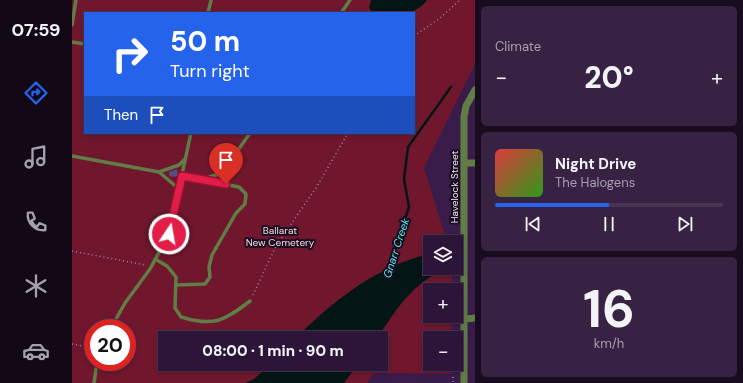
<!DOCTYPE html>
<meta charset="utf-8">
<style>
body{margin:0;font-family:"DM Sans",sans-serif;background:#382243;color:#f1f3f6;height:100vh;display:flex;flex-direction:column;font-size:15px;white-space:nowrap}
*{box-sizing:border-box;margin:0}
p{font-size:13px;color:#a69fae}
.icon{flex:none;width:22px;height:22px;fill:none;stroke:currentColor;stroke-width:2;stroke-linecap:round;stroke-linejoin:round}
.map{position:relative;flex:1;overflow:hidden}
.panel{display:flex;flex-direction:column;gap:6px;padding:6px;background:#180c1f;width:268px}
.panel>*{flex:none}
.banner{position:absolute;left:12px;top:12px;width:331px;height:122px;border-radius:0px;box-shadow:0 2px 6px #0003,0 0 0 1px #483453;background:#2563eb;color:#fff;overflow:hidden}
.controls{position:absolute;left:351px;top:235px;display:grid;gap:8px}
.controls a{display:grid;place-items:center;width:40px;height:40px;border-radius:0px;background:#2c1538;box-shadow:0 2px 6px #0003,0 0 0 1px #483453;font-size:20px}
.speed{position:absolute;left:12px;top:319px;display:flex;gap:8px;font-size:20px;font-weight:700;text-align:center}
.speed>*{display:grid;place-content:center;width:52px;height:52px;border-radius:50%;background:#2c1538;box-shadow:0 2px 6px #0003,0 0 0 1px #483453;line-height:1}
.speed .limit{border:6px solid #d22;background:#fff;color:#111}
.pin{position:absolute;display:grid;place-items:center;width:34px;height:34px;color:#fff;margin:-41px -17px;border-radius:50% 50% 50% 0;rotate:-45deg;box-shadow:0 0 4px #0007}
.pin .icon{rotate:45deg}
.me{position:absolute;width:44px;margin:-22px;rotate:12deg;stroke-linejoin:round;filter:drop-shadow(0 0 3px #0008)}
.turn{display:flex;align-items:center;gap:14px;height:84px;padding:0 20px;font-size:18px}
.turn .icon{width:52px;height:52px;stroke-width:2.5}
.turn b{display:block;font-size:28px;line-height:34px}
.then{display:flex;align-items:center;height:38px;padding:0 20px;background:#0003;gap:8px;font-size:15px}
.big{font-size:30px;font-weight:800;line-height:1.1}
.panel .tile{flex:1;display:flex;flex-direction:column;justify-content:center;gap:6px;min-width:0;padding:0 14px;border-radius:6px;background:#382243}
.panel .dial{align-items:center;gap:0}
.dial b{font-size:52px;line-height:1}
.song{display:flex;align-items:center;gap:12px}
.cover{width:48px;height:48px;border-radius:6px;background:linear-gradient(135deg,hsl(0 70% 55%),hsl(110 70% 35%))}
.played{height:4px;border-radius:2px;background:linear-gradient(90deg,#2563eb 50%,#483453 50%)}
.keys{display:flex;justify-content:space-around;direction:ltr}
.heat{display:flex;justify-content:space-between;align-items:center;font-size:22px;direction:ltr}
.trip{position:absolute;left:86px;top:331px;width:230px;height:40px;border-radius:0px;background:#2c1538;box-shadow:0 2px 6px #0003,0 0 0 1px #483453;font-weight:800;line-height:40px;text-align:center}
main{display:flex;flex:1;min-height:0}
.tab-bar{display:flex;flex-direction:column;width:72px;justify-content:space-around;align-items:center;background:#120816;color:#a69fae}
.tab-bar .icon{width:28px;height:28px}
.tab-bar .active{color:#2563eb}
.tab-bar b{font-size:18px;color:#f1f3f6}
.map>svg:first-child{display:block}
.green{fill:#70172d;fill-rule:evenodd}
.water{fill:#031615}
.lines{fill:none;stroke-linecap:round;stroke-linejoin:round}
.stream{stroke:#031615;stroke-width:2.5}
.building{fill:#574d83}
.path{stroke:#9e8bab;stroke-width:1.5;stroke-dasharray:1 3;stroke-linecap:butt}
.service{stroke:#607d46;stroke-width:3.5}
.minor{stroke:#607d46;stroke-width:7}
.route-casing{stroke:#92132f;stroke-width:10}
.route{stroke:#e11d48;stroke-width:7}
.labels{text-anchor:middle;stroke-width:4;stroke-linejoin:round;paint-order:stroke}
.street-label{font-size:10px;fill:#f5ebfd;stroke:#1a0d22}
.park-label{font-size:10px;fill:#f7dadd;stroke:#1a0d22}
.water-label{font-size:11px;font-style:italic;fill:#54f1ec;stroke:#1a0d22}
</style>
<main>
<nav class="tab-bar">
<b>07:59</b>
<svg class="icon active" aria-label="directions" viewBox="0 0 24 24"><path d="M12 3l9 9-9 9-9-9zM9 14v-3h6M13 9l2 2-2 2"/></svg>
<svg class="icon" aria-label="music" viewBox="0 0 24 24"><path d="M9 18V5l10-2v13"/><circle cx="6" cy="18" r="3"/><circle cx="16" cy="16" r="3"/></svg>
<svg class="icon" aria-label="phone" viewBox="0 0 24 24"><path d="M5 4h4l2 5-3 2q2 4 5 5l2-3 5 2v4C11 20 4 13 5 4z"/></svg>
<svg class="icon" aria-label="climate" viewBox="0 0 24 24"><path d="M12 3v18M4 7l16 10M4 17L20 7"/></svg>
<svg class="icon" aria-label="car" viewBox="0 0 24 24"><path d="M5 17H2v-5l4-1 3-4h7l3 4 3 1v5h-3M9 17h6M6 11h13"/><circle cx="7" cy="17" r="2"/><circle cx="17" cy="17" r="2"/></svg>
</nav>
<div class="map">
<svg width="403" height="383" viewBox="0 0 403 383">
<rect width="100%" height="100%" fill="#3a1c4b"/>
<path class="green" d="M 0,0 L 403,0 L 403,64 L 352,168 L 375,242 L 358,242 L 358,268 L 380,268 L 380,290 L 358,290 L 358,316 L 380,316 L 379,338 L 358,338 L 358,364 L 379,364 L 379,374 L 302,373 L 295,383 L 0,383 ZM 13,13 L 342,13 L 342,133 L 13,133 ZM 21,328 L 55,328 L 55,362 L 21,362 ZM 93,338 L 309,338 L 309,364 L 93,364 Z"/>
<path class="water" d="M 299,0 L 355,0 C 342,18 320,13 301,13 L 297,8 Z
M 358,254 L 358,268 L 366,268 L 365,273 C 335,290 324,311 305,338 L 224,338 C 261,301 306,265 358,254 Z
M 199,364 L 286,364 L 272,383 L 173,383 L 182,379 Z"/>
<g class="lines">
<path class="stream" d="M 316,270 L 337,207 L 332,179 L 336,147 L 379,87"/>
</g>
<path class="building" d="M 105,169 L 106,176 L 99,177 L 97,175 L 97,172 Z"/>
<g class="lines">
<path class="path" d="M 342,36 L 368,18 L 388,0
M 0,251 L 73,265
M 181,295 L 204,246 L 244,188 L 276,133
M 0,344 L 21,348
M 381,377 L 381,383"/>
<path class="service" d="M 136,13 L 139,0
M 269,13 L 278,0
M 0,25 L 4,0
M 0,42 L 13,44
M 0,156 L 87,172 L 107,189
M 87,172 L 107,165 L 113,159
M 132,179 L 150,173 L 178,133
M 83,259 L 95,266 L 104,277 L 103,308 L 109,317 C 142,327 152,321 178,301
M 105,285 L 133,284 L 138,277 L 137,267 L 140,255 L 164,213 L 173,204 L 174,194 L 167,187 L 110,176
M 39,328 L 53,303 L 78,269 L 97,234 L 119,133
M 22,383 L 25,362"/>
<path class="minor" d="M 392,163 L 403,163
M 393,319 L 403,318
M 392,383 L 392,117 L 394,106 L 403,90"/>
</g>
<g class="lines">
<g class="route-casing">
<path id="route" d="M 97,234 L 110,176 L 154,184"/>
</g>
<use href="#route" class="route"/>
</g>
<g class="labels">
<g class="street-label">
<text transform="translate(382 187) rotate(-90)" y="4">Havelock Street</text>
</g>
<g class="park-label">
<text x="208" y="234">Ballarat<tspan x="208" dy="12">New Cemetery</tspan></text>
</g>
<g class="water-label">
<text transform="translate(324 248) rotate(-72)" y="4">Gnarr Creek</text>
</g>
</g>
</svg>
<div class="controls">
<a><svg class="icon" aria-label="layers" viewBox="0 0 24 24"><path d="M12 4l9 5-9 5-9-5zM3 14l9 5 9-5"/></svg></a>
<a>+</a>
<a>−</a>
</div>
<div class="speed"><div class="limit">20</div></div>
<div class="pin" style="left:154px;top:184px;background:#d93025"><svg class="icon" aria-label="arrive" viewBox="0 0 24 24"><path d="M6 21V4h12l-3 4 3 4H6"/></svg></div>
<svg class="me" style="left:97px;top:234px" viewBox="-20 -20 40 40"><circle r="17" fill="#e11d48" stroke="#fff" stroke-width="3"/><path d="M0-11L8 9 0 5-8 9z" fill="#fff"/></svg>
<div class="trip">08:00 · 1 min · 90 m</div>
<div class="banner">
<div class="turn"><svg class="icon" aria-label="right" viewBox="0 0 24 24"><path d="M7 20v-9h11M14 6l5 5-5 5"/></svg><div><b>50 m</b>Turn right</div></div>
<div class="then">Then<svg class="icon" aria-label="arrive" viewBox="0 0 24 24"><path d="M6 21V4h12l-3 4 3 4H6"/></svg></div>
</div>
</div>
<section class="panel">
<div class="tile"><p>Climate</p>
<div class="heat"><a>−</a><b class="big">20°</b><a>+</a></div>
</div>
<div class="tile">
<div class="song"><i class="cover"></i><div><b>Night Drive</b><p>The Halogens</p></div></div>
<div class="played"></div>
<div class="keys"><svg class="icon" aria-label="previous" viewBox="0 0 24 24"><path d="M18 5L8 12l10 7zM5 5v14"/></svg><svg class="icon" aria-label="pause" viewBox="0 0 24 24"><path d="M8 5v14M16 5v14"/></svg><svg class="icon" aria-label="next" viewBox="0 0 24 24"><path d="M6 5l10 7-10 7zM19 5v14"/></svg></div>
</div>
<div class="tile dial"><b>16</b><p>km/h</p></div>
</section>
</main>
